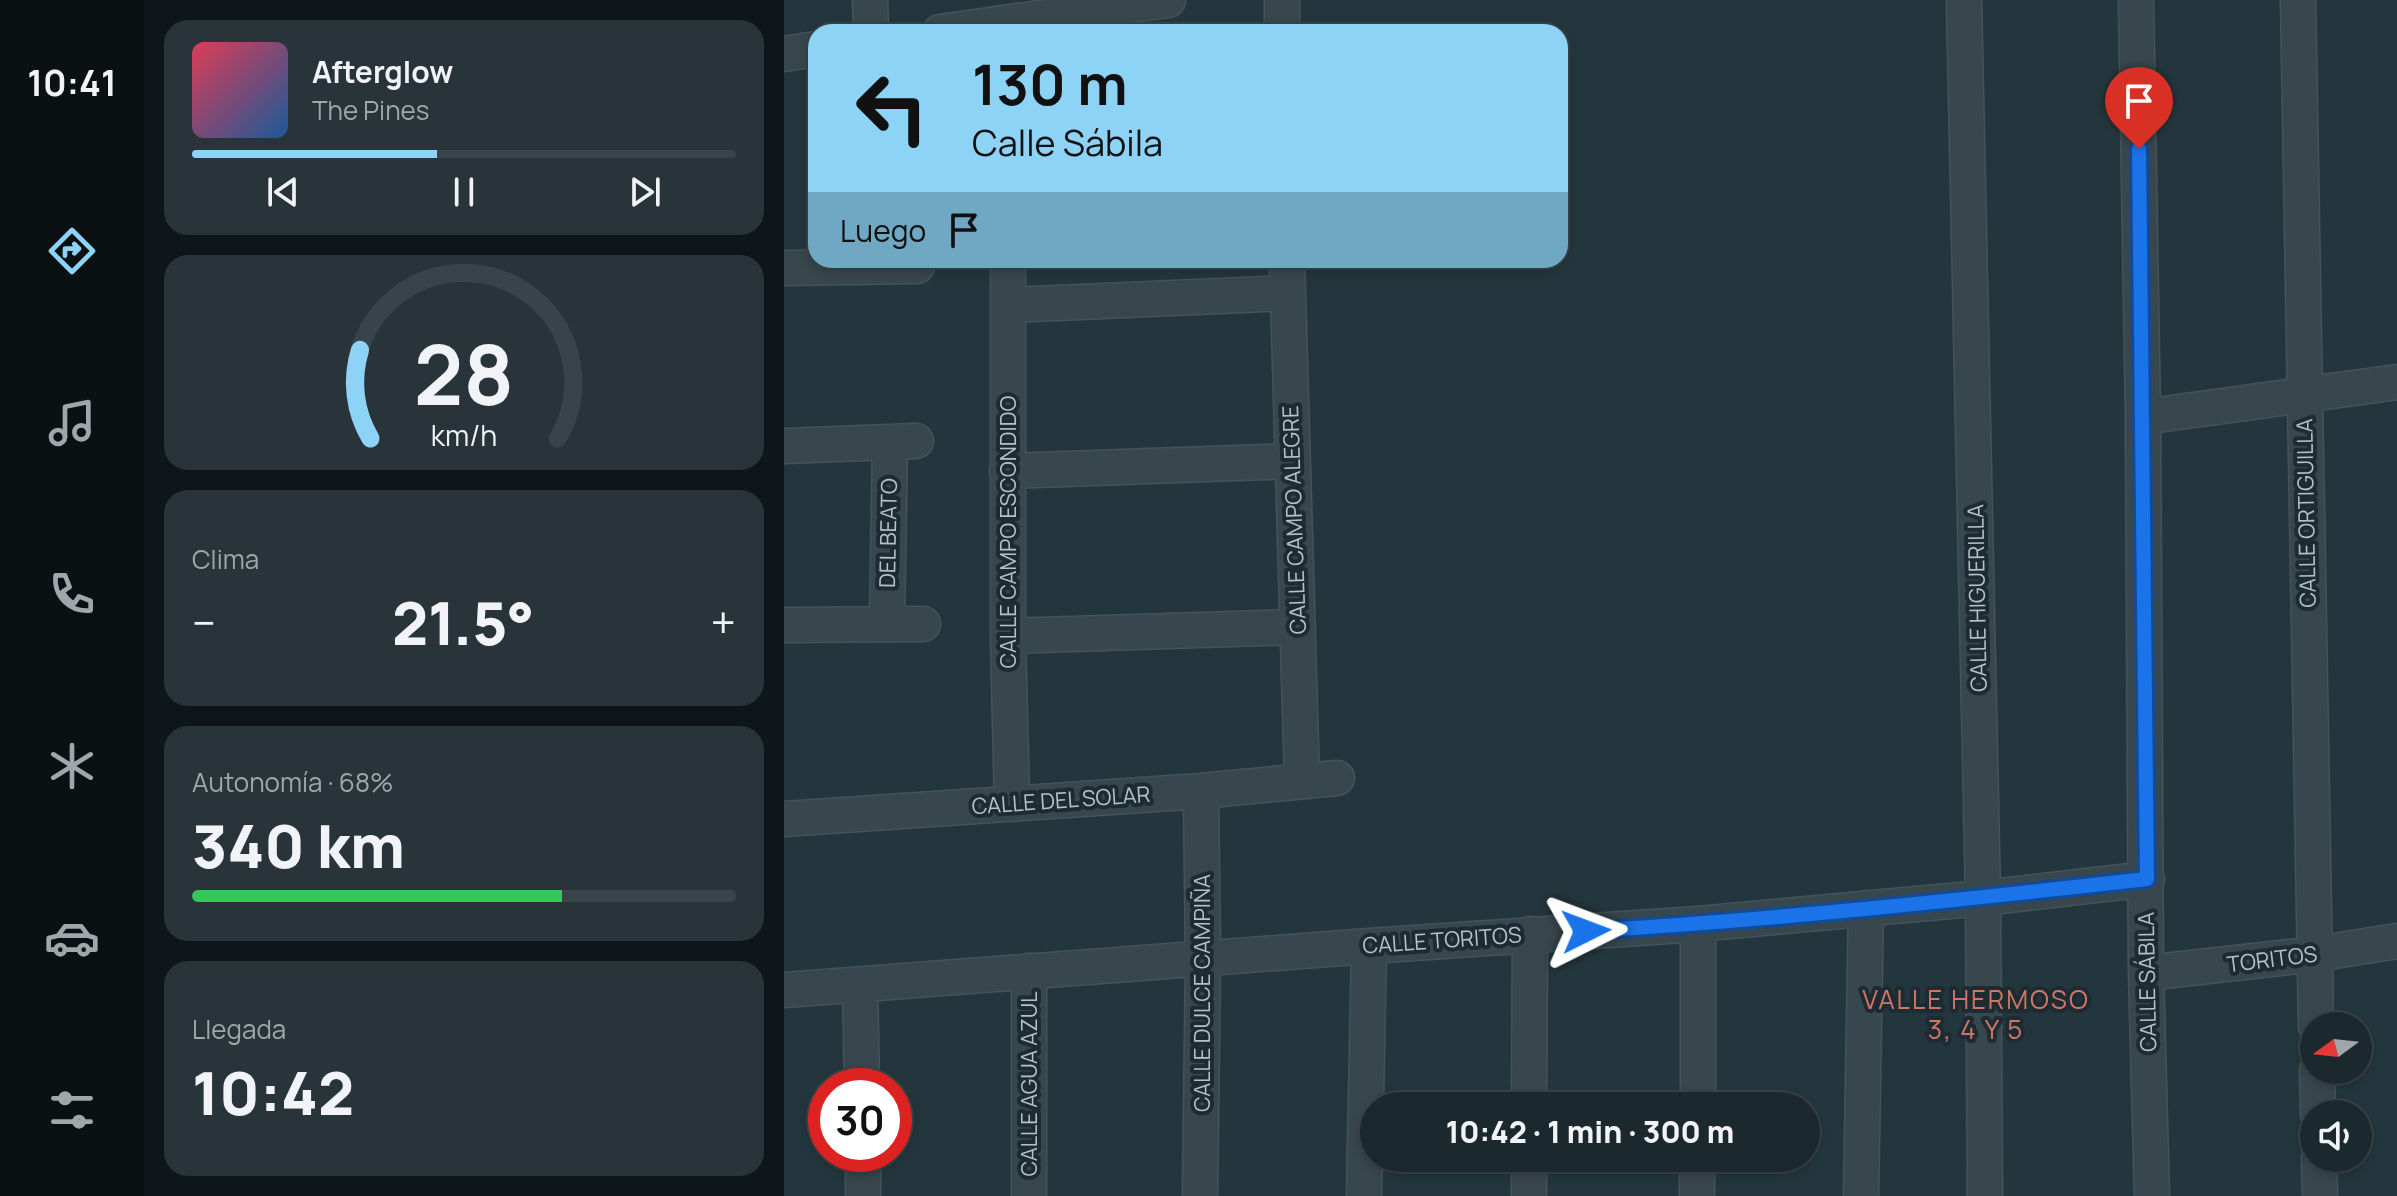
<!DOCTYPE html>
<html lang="es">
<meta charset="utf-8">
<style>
body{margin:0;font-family:Manrope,sans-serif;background:#28343a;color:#f1f3f6;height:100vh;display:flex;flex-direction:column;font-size:30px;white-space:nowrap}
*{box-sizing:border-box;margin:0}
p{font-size:26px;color:#a0a6aa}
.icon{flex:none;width:44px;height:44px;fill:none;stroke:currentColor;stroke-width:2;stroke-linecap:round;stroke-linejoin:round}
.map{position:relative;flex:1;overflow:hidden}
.side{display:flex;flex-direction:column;gap:20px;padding:20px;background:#0f1619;width:640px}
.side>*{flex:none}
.hud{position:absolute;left:24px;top:24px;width:760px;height:244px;border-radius:24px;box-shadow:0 4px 12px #0003,0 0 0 2px #39444a;background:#8cd3f6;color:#111;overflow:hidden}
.needle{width:52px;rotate:255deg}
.buttons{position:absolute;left:1516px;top:1012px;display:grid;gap:16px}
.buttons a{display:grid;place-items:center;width:72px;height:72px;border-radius:50%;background:#1b282e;box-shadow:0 4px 12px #0003,0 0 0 2px #39444a;font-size:40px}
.speed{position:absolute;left:24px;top:1068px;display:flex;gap:16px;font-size:40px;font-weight:700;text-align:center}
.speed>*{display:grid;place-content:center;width:104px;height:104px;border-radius:50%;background:#1b282e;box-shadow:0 4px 12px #0003,0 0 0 2px #39444a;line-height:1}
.speed .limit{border:12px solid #d22;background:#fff;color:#111}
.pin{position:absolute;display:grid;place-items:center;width:68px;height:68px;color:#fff;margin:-82px -34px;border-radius:50% 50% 50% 0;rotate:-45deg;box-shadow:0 0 8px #0007}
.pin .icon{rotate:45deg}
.me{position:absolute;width:88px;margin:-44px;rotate:87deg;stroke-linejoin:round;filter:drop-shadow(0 0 6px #0008)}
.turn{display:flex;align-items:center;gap:28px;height:168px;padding:0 32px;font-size:36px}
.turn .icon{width:104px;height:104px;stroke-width:2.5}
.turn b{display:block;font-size:56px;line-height:68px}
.then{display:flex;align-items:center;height:76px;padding:0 32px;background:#0003;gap:16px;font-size:30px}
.big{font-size:60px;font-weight:800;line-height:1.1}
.side .widget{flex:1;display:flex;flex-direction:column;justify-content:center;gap:12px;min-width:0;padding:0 28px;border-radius:24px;background:#28343a}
.side .dial{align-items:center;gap:0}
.dial svg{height:208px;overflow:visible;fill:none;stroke:#39444a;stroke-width:7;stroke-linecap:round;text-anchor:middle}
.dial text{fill:#f1f3f6;stroke:none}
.song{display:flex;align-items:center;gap:24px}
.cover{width:96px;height:96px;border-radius:12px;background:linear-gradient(135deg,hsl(350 70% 55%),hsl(210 70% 35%))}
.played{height:8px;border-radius:4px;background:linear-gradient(90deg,#8cd3f6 45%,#39444a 45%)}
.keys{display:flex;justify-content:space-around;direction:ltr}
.heat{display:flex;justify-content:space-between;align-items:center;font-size:44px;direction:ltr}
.charge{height:12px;border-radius:6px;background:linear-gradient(90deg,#34c759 68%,#39444a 0)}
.trip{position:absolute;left:576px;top:1092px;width:460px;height:80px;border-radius:40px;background:#1b282e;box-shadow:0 4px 12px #0003,0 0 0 2px #39444a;font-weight:800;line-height:80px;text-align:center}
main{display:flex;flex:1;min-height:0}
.menu{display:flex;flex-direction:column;width:144px;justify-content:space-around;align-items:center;background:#0b1012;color:#a0a6aa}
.menu .icon{width:56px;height:56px}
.menu .selected{color:#8cd3f6}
.menu b{font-size:36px;color:#f1f3f6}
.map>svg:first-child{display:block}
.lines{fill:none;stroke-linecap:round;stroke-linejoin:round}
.minor-casing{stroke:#445359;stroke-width:37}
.minor{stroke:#38474d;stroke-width:34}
.route-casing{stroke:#114b97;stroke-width:20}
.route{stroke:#1a73e8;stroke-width:14}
.labels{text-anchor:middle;stroke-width:8;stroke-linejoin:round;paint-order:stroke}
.street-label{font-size:22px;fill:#b4c2c8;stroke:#1d2c32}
.quarter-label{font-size:26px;letter-spacing:2px;fill:#d37565;stroke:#1d2c32}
</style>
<main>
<nav class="menu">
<b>10:41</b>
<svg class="icon selected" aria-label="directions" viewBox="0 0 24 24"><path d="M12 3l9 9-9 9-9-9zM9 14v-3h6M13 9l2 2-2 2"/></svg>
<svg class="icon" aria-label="music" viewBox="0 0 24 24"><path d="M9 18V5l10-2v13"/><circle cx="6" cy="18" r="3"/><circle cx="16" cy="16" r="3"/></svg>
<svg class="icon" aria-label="phone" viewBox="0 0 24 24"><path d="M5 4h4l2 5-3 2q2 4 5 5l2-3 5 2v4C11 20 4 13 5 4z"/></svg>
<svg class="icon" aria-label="climate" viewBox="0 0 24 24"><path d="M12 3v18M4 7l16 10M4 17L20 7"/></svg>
<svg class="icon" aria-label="car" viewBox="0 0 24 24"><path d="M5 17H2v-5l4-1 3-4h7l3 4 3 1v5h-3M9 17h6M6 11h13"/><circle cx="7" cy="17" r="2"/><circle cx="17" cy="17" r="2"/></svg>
<svg class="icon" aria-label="filters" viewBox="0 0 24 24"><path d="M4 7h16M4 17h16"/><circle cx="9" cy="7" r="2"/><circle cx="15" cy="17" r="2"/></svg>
</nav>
<section class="side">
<div class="widget">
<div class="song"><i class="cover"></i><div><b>Afterglow</b><p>The Pines</p></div></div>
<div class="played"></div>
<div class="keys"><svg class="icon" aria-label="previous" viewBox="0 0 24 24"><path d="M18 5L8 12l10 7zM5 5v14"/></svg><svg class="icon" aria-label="pause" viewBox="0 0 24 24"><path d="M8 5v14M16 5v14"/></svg><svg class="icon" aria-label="next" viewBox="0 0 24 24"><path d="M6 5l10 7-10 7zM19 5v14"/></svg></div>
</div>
<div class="widget dial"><svg viewBox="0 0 100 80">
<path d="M14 69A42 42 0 1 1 86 69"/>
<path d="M14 69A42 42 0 0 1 10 35" stroke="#8cd3f6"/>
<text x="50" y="56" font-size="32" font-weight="700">28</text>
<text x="50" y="72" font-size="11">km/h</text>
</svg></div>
<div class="widget"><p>Clima</p>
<div class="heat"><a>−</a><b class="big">21.5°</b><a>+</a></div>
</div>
<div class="widget"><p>Autonomía · 68%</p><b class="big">340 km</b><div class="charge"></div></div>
<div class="widget"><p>Llegada</p><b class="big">10:42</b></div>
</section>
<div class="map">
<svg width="1613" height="1196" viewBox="0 0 1613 1196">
<rect width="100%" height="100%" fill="#24363d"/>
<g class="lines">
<g class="minor-casing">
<path id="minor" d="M 86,0 L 87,32
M 498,0 L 498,32
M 1180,0 L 1199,898 L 1201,1196
M 1352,0 L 1359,417 L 1362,973 L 1368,1196
M 1514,0 L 1532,1026
M 156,32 L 384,0
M 0,54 L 32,49
M 224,260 L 224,636 L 228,804
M 503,260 L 518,781
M 0,268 L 133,266
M 224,305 L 504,293
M 1359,417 L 1613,382
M 0,446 L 132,441
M 223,471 L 507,461
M 103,623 L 106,442
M 0,625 L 139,624
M 224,636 L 514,627
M 0,819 L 417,791 L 553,778
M 1362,973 L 1531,954 L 1613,941
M 76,985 L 78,1086
M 0,990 L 585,946 L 914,924 L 1199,898 L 1363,879
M 1533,1070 L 1534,1114
M 745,1106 L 746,934
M 914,1106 L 914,924
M 79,1154 L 79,1196
M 1535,1158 L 1536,1196
M 245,1196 L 245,971
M 416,1196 L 419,959 L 417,791
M 580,1196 L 585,946
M 745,1196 L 745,1158
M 913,1196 L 913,1158
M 1077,1196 L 1082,908"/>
</g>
<use href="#minor" class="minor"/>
</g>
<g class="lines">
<g class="route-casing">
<path id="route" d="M 802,931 C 989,920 1176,900 1363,879 L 1355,149"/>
</g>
<use href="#route" class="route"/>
</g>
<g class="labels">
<g class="street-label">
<text transform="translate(1522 513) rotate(-91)" y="8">CALLE ORTIGUILLA</text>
<text transform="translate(510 520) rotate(-92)" y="8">CALLE CAMPO ALEGRE</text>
<text transform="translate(224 532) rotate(-90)" y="8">CALLE CAMPO ESCONDIDO</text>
<text transform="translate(104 533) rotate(-89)" y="8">DEL BEATO</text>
<text transform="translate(1193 598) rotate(-91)" y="8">CALLE HIGUERILLA</text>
<text transform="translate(277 800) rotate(-4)" y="8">CALLE DEL SOLAR</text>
<text transform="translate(658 940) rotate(-4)" y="8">CALLE TORITOS</text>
<text transform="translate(1488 959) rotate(-7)" y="8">TORITOS</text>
<text transform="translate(1363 982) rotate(-91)" y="8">CALLE SÁBILA</text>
<text transform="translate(418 993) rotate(-90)" y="8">CALLE DULCE CAMPIÑA</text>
<text transform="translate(245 1084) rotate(-90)" y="8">CALLE AGUA AZUL</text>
</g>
<g class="quarter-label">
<text x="1192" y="1009">VALLE HERMOSO<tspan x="1192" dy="30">3, 4 Y 5</tspan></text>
</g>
</g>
</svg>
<div class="buttons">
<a><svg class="needle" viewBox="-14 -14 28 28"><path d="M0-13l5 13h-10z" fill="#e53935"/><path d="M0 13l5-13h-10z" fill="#a0a6aa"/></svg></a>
<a><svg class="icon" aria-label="sound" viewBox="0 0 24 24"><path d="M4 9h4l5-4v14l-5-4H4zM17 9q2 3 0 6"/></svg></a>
</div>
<div class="speed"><div class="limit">30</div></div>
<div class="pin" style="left:1355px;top:149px;background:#d93025"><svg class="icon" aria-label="arrive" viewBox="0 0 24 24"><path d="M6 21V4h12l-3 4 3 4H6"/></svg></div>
<svg class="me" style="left:802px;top:931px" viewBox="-20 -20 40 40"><path d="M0-17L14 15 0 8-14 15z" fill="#1a73e8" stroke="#fff" stroke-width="4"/></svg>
<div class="trip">10:42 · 1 min · 300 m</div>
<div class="hud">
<div class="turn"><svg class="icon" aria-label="left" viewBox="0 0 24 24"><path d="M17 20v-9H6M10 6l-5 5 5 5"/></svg><div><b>130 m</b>Calle Sábila</div></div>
<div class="then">Luego<svg class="icon" aria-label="arrive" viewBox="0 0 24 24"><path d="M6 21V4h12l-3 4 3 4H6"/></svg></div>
</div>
</div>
</main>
